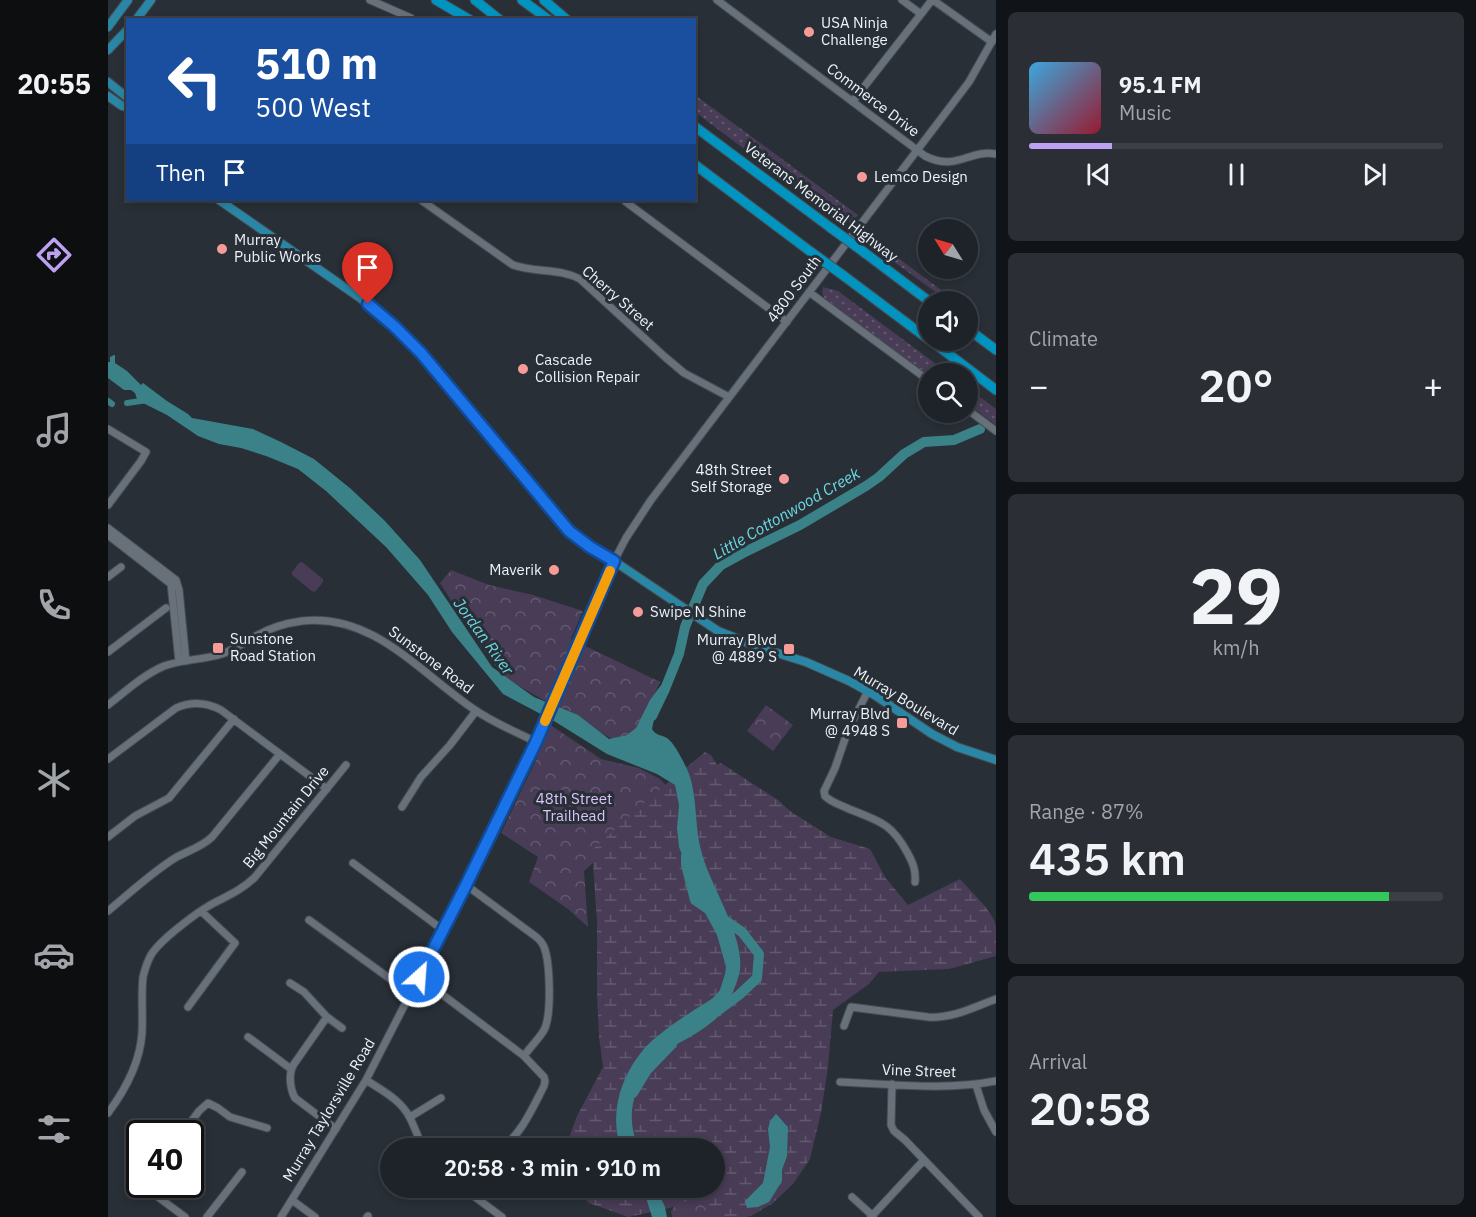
<!DOCTYPE html>
<meta charset="utf-8">
<style>
body{margin:0;font-family:"IBM Plex Sans",sans-serif;background:#2b2f35;color:#f1f3f6;height:100vh;display:flex;flex-direction:column;font-size:22px;white-space:nowrap}
*{box-sizing:border-box;margin:0}
p{font-size:20px;color:#a1a4a8}
.icon{flex:none;width:33px;height:33px;fill:none;stroke:currentColor;stroke-width:2;stroke-linecap:round;stroke-linejoin:round}
.map{position:relative;flex:1;overflow:hidden}
.panel{display:flex;flex-direction:column;gap:12px;padding:12px;background:#101317;width:480px}
.panel>*{flex:none}
.banner{position:absolute;left:18px;top:18px;width:570px;height:183px;border-radius:0px;box-shadow:0 3px 9px #0003,0 0 0 2px #3c4046;background:#1a4fa0;color:#fff;overflow:hidden}
.needle{width:39px;rotate:307deg}
.fabs{position:absolute;left:810px;top:219px;display:grid;gap:12px}
.fabs a{display:grid;place-items:center;width:60px;height:60px;border-radius:50%;background:#1e2329;box-shadow:0 3px 9px #0003,0 0 0 2px #3c4046;font-size:30px}
.speed{position:absolute;left:18px;top:1120px;display:flex;gap:12px;font-size:30px;font-weight:700;text-align:center}
.speed>*{display:grid;place-content:center;width:78px;height:78px;border-radius:50%;background:#1e2329;box-shadow:0 3px 9px #0003,0 0 0 2px #3c4046;line-height:1}
.speed .limit{border:3px solid #111;border-radius:9px;background:#fff;color:#111}
.pin{position:absolute;display:grid;place-items:center;width:51px;height:51px;color:#fff;margin:-62px -26px;border-radius:50% 50% 50% 0;rotate:-45deg;box-shadow:0 0 6px #0007}
.pin .icon{rotate:45deg}
.me{position:absolute;width:66px;margin:-33px;rotate:26deg;stroke-linejoin:round;filter:drop-shadow(0 0 4px #0008)}
.turn{display:flex;align-items:center;gap:21px;height:126px;padding:0 30px;font-size:27px}
.turn .icon{width:78px;height:78px;stroke-width:2.5}
.turn b{display:block;font-size:42px;line-height:51px}
.then{display:flex;align-items:center;height:57px;padding:0 30px;background:#0003;gap:12px;font-size:22px}
.big{font-size:45px;font-weight:600;line-height:1.1}
.panel .card{flex:1;display:flex;flex-direction:column;justify-content:center;gap:9px;min-width:0;padding:0 21px;border-radius:9px;background:#2b2f35}
.panel .dial{align-items:center;gap:0}
.dial b{font-size:78px;line-height:1}
.song{display:flex;align-items:center;gap:18px}
.cover{width:72px;height:72px;border-radius:9px;background:linear-gradient(135deg,hsl(200 70% 55%),hsl(350 70% 35%))}
.played{height:6px;border-radius:3px;background:linear-gradient(90deg,#bca0f2 20%,#3c4046 20%)}
.keys{display:flex;justify-content:space-around;direction:ltr}
.heat{display:flex;justify-content:space-between;align-items:center;font-size:33px;direction:ltr}
.charge{height:9px;border-radius:4px;background:linear-gradient(90deg,#34c759 87%,#3c4046 0)}
.trip{position:absolute;left:272px;top:1138px;width:345px;height:60px;border-radius:30px;background:#1e2329;box-shadow:0 3px 9px #0003,0 0 0 2px #3c4046;font-weight:600;line-height:60px;text-align:center}
main{display:flex;flex:1;min-height:0}
.tabs{display:flex;flex-direction:column;width:108px;justify-content:space-around;align-items:center;background:#0c0e10;color:#a1a4a8}
.tabs .icon{width:42px;height:42px}
.tabs .current{color:#bca0f2}
.tabs b{font-size:27px;color:#f1f3f6}
.map>svg:first-child{display:block}
.grass{fill:url(#grass-dots)}
.forest{fill:url(#forest-crowns)}
.wetland{fill:url(#wetland-marsh)}
.pitch{fill:#483c56}
.water{fill:#3b8188}
.lines{fill:none;stroke-linecap:round;stroke-linejoin:round}
.canal{stroke:#3b8188;stroke-width:6}
.river{stroke:#3b8188;stroke-width:10}
.minor-casing{stroke:#464c53;stroke-width:9}
.major-casing{stroke:#464c53;stroke-width:10}
.highway-casing{stroke:#464c53;stroke-width:11}
.minor{stroke:#68707a;stroke-width:7}
.major{stroke:#2a86a5;stroke-width:8}
.highway{stroke:#0094c1;stroke-width:9}
.highway-bridge-casing{stroke:#464c53;stroke-width:11;stroke-linecap:butt}
.highway-bridge{stroke:#0094c1;stroke-width:9}
.route-casing{stroke:#114b97;stroke-width:15}
.route{stroke:#1a73e8;stroke-width:10}
.slow{stroke:#f59e0b;stroke-width:10}
.poi-dot{fill:#f59b98;stroke:#282f37;stroke-width:2}
.labels{text-anchor:middle;stroke-width:6;stroke-linejoin:round;paint-order:stroke}
.poi-label{font-size:15px;fill:#eef2f8;stroke:#282f37;text-anchor:start}
.street-label{font-size:15px;fill:#eef2f8;stroke:#282f37}
.park-label{font-size:15px;fill:#dec4fc;stroke:#282f37}
.water-label{font-size:16px;font-style:italic;fill:#6cd9e3;stroke:#282f37}
</style>
<main>
<nav class="tabs">
<b>20:55</b>
<svg class="icon current" aria-label="directions" viewBox="0 0 24 24"><path d="M12 3l9 9-9 9-9-9zM9 14v-3h6M13 9l2 2-2 2"/></svg>
<svg class="icon" aria-label="music" viewBox="0 0 24 24"><path d="M9 18V5l10-2v13"/><circle cx="6" cy="18" r="3"/><circle cx="16" cy="16" r="3"/></svg>
<svg class="icon" aria-label="phone" viewBox="0 0 24 24"><path d="M5 4h4l2 5-3 2q2 4 5 5l2-3 5 2v4C11 20 4 13 5 4z"/></svg>
<svg class="icon" aria-label="climate" viewBox="0 0 24 24"><path d="M12 3v18M4 7l16 10M4 17L20 7"/></svg>
<svg class="icon" aria-label="car" viewBox="0 0 24 24"><path d="M5 17H2v-5l4-1 3-4h7l3 4 3 1v5h-3M9 17h6M6 11h13"/><circle cx="7" cy="17" r="2"/><circle cx="17" cy="17" r="2"/></svg>
<svg class="icon" aria-label="filters" viewBox="0 0 24 24"><path d="M4 7h16M4 17h16"/><circle cx="9" cy="7" r="2"/><circle cx="15" cy="17" r="2"/></svg>
</nav>
<div class="map">
<svg width="888" height="1217" viewBox="0 0 888 1217">
<defs>
<pattern id="grass-dots" width="8" height="8" patternUnits="userSpaceOnUse" patternTransform="scale(1.5)"><rect width="8" height="8" fill="#483c56"/><path d="M2 2h.1M6 6h.1" fill="none" stroke="#63596f" stroke-width="1.8" stroke-linecap="round"/></pattern>
<pattern id="forest-crowns" width="20" height="18" patternUnits="userSpaceOnUse" patternTransform="scale(1.5)"><rect width="20" height="18" fill="#483c56"/><path d="M2 6a3 3 0 1 1 6 0M12 15a3 3 0 1 1 6 0" fill="none" stroke="#63596f"/></pattern>
<pattern id="wetland-marsh" width="20" height="14" patternUnits="userSpaceOnUse" patternTransform="scale(1.5)"><rect width="20" height="14" fill="#483c56"/><path d="M1 5h8M5 5V1M11 12h8M15 12V8" fill="none" stroke="#63596f"/></pattern>
</defs>
<rect width="100%" height="100%" fill="#282f37"/>
<path class="grass" d="M 587,95 L 750,215 L 745,223 L 732,221 L 587,112 Z
M 763,238 L 848,301 L 840,301 L 760,243 Z
M 715,287 L 730,291 L 840,373 L 820,374 L 820,375 L 717,299 L 714,293 Z
M 860,388 L 888,409 L 888,425 L 860,404 Z"/>
<path class="forest" d="M 343,570 L 381,585 L 425,595 L 475,611 L 463,639 L 552,682 L 535,721 L 523,734 L 504,739 L 397,678 L 374,648 L 332,583 Z
M 658,705 L 685,725 L 665,751 L 639,731 Z
M 441,724 L 493,759 L 531,768 L 552,779 L 567,795 L 522,830 L 476,871 L 480,927 L 460,909 L 421,882 L 430,857 L 393,833 L 428,760 Z
M 579,1188 L 600,1188 L 638,1217 L 564,1217 L 563,1211 Z"/>
<path class="wetland" d="M 597,752 L 603,755 L 609,765 L 613,763 L 670,800 L 682,811 L 723,837 L 762,849 L 777,877 L 800,905 L 852,879 C 862,891 885,911 888,926 C 888,935 888,946 888,956 L 841,969 L 771,972 L 761,984 L 725,1010 L 720,1067 L 713,1113 L 702,1159 L 685,1184 L 665,1203 L 643,1216 L 637,1217 L 614,1217 L 583,1199 L 562,1208 L 520,1217 L 481,1203 L 467,1188 L 606,1188 L 606,1149 L 457,1149 L 469,1116 L 495,1067 L 491,1037 L 489,994 L 489,921 L 484,850 L 552,789 Z"/>
<path class="pitch" d="M 194,562 L 215,579 L 215,582 L 208,591 L 205,592 L 184,575 L 184,572 L 191,563 Z"/>
<path class="water" d="M 6,355 L 7,355 L 7,363 L 19,371 L 33,385 L 35,383 L 59,401 L 80,414 L 84,418 L 145,429 L 173,442 L 206,459 L 243,489 L 277,521 L 312,560 L 384,667 L 426,697 L 470,715 L 501,739 L 519,735 L 528,728 L 542,700 L 553,685 L 544,729 C 548,736 552,734 559,738 C 567,744 574,759 579,769 C 590,794 586,823 593,850 C 601,885 640,940 631,975 C 626,991 618,1012 604,1022 C 589,1035 570,1042 554,1054 C 549,1057 546,1063 542,1068 C 523,1092 518,1120 531,1149 L 513,1149 C 501,1114 512,1078 535,1050 C 550,1032 585,1011 605,998 L 612,990 L 617,974 L 618,967 L 609,935 L 596,911 L 571,847 L 569,828 L 571,805 L 567,785 L 549,774 L 499,754 L 446,721 L 395,694 L 344,632 L 320,595 L 278,547 L 218,491 L 190,469 L 158,456 L 133,448 L 111,444 L 90,436 L 59,415 L 35,403 L 29,399 L 27,393 L 23,390 L 16,390 L 0,378 L 0,362 L 2,362 L 2,357 Z
M 668,1114 C 673,1118 675,1123 680,1127 L 679,1156 L 674,1170 L 674,1181 L 661,1202 L 650,1207 L 639,1208 L 637,1201 L 655,1183 L 662,1147 L 660,1129 L 662,1121 Z
M 535,1188 L 548,1188 L 557,1207 L 559,1217 L 544,1217 Z"/>
<g class="lines">
<path class="canal" d="M 0,401 L 4,404
M 19,403 L 40,400"/>
<path class="river" d="M 544,716 L 557,689 L 571,654 L 577,627 L 595,584 L 613,565 L 635,553 L 692,525 L 758,486 L 771,477 L 796,454 L 816,442 L 846,440 L 872,429
M 578,856 L 578,865 L 587,900 L 634,932 L 651,954 L 649,978 L 631,995 L 608,1012
M 525,1093 L 539,1070 L 564,1044"/>
<g class="minor-casing">
<path id="minor" d="M 262,0 L 303,18 L 302,20
M 609,0 L 817,156 C 849,172 861,149 888,154
M 794,0 L 813,14
M 825,0 L 884,42
M 745,101 L 824,0
M 313,200 L 405,265 C 428,273 451,268 472,279 L 557,357 L 576,373 L 621,397
M 518,202 L 679,322
M 701,292 L 820,380
M 860,410 L 888,431
M 0,429 L 38,452 L 33,461 L 0,505
M 0,528 L 68,580 L 71,590 L 78,661
M 0,535 L 63,584 L 71,662
M 0,577 L 13,567
M 0,652 L 58,608
M 760,691 L 740,730 L 727,768 L 718,787 L 716,791 L 717,796 C 724,803 733,805 741,809 C 771,821 783,823 799,852 C 805,863 808,870 807,882
M 0,705 C 17,692 35,675 56,666 C 75,659 95,660 114,654 C 127,649 138,641 150,635 C 164,627 179,623 194,621 C 265,612 314,675 367,710 C 386,723 408,732 428,742
M 0,759 L 68,708 C 84,701 98,702 113,710 L 219,789
M 294,807 L 313,777 L 342,745 L 368,711
M 0,837 L 27,816 L 61,798 L 126,719
M 245,863 L 335,930
M 358,885 L 427,936 C 431,939 434,942 436,947 C 442,962 444,1015 436,1030 C 431,1039 422,1047 416,1056
M 0,911 C 22,893 43,873 67,858 C 79,851 94,847 104,837 L 172,754
M 201,920 L 303,994
M 311,977 L 416,1056 L 436,1077 L 437,1081 L 436,1086 C 424,1109 414,1133 393,1149
M 182,983 L 196,992 L 219,1017 L 234,1028
M 80,1007 L 127,943 L 93,911
M 219,1017 L 186,1064 C 180,1073 182,1089 187,1098 L 228,1129
M 736,1026 L 743,1007 L 820,1017 C 844,1019 866,1007 888,999
M 140,1037 L 183,1069
M 258,1080 C 275,1091 293,1100 302,1118 C 307,1128 311,1139 315,1149
M 732,1082 C 784,1084 837,1091 888,1081
M 784,1084 L 783,1125 L 786,1131 L 797,1140 L 871,1217
M 868,1085 L 876,1110 L 888,1132
M 0,1113 C 18,1089 32,1063 34,1033 C 35,1014 33,995 35,977 C 37,969 39,962 43,955 C 52,940 88,913 104,904 C 119,896 134,890 147,877 L 238,765
M 302,1117 L 333,1098
M 74,1134 L 91,1111 L 100,1103 L 110,1108 L 122,1117 L 159,1128
M 38,1185 L 46,1194 L 77,1217
M 355,1188 L 394,1217
M 744,1197 L 765,1216
M 184,1200 L 207,1217
M 99,1217 L 134,1172
M 173,1217 L 258,1080 L 311,977 L 358,885 L 428,742 L 506,561 L 518,538 L 543,500 L 861,82 L 888,34
M 259,1217 L 260,1216
M 763,1217 L 816,1160"/>
</g>
<g class="major-casing">
<path id="major" d="M 28,20 L 43,0
M 0,27 L 20,0
M 0,50 L 20,29
M 0,82 L 20,98
M 0,96 L 14,106 L 20,107
M 111,200 L 252,298 L 287,326 L 313,353 L 444,511 L 461,531 L 471,539 L 506,561 L 610,631 L 650,647 L 698,662 L 741,681 L 768,696 L 824,734 L 849,747 L 888,760"/>
</g>
<g class="highway-casing">
<path id="highway" d="M 328,0 L 362,20
M 367,0 L 392,20
M 414,0 L 441,20
M 436,0 L 459,20
M 586,126 L 723,228
M 586,164 L 703,252
M 757,253 L 822,302
M 736,276 L 820,339
M 860,329 L 888,350
M 822,340 L 888,390"/>
</g>
<use href="#minor" class="minor"/>
<use href="#major" class="major"/>
<use href="#highway" class="highway"/>
<g class="highway-bridge-casing">
<path id="highway-bridge" d="M 723,228 L 757,253
M 703,252 L 736,276"/>
</g>
<use href="#highway-bridge" class="highway-bridge"/>
</g>
<g class="lines">
<g class="route-casing">
<path id="route" d="M 260,304 L 286,326 L 313,353 L 461,531 L 482,547 L 506,561 L 428,742 L 358,885 L 311,977"/>
</g>
<use href="#route" class="route"/>
<path class="slow" d="M 437,721 L 502,571"/>
</g>
<g class="poi-dot">
<circle cx="701" cy="32" r="6"/>
<circle cx="754" cy="177" r="6"/>
<circle cx="114" cy="249" r="6"/>
<circle cx="415" cy="369" r="6"/>
<circle cx="676" cy="479" r="6"/>
<circle cx="446" cy="570" r="6"/>
<circle cx="530" cy="612" r="6"/>
<rect x="104" y="642" width="12" height="12" rx="3"/>
<rect x="675" y="643" width="12" height="12" rx="3"/>
<rect x="788" y="717" width="12" height="12" rx="3"/>
</g>
<g class="labels">
<g class="poi-label">
<text x="713" y="28">USA Ninja<tspan x="713" dy="17">Challenge</tspan></text>
<text x="766" y="182">Lemco Design</text>
<text x="126" y="245">Murray<tspan x="126" dy="17">Public Works</tspan></text>
<text x="427" y="365">Cascade<tspan x="427" dy="17">Collision Repair</tspan></text>
<text x="664" y="475" text-anchor="end">48th Street<tspan x="664" dy="17">Self Storage</tspan></text>
<text x="434" y="575" text-anchor="end">Maverik</text>
<text x="542" y="617">Swipe N Shine</text>
<text x="122" y="644">Sunstone<tspan x="122" dy="17">Road Station</tspan></text>
<text x="669" y="645" text-anchor="end">Murray Blvd<tspan x="669" dy="17">@ 4889 S</tspan></text>
<text x="782" y="719" text-anchor="end">Murray Blvd<tspan x="782" dy="17">@ 4948 S</tspan></text>
</g>
<g class="street-label">
<text transform="translate(765 100) rotate(37)" y="5">Commerce Drive</text>
<text transform="translate(713 202) rotate(37)" y="5">Veterans Memorial Highway</text>
<text transform="translate(686 289) rotate(-53)" y="5">4800 South</text>
<text transform="translate(510 298) rotate(41)" y="5">Cherry Street</text>
<text transform="translate(323 660) rotate(37)" y="5">Sunstone Road</text>
<text transform="translate(798 701) rotate(31)" y="5">Murray Boulevard</text>
<text transform="translate(178 817) rotate(-51)" y="5">Big Mountain Drive</text>
<text transform="translate(811 1071) rotate(2)" y="5">Vine Street</text>
<text transform="translate(221 1110) rotate(-59)" y="5">Murray Taylorsville Road</text>
</g>
<g class="park-label">
<text x="466" y="804">48th Street<tspan x="466" dy="17">Trailhead</tspan></text>
</g>
<g class="water-label">
<text transform="translate(678 513) rotate(-30)" y="6">Little Cottonwood Creek</text>
<text transform="translate(376 636) rotate(54)" y="6">Jordan River</text>
</g>
</g>
</svg>
<div class="fabs">
<a><svg class="needle" viewBox="-14 -14 28 28"><path d="M0-13l5 13h-10z" fill="#e53935"/><path d="M0 13l5-13h-10z" fill="#a1a4a8"/></svg></a>
<a><svg class="icon" aria-label="sound" viewBox="0 0 24 24"><path d="M4 9h4l5-4v14l-5-4H4zM17 9q2 3 0 6"/></svg></a>
<a><svg class="icon" aria-label="search" viewBox="0 0 24 24"><circle cx="10" cy="10" r="6"/><path d="M15 15l6 6"/></svg></a>
</div>
<div class="speed"><div class="limit">40</div></div>
<div class="pin" style="left:260px;top:304px;background:#d93025"><svg class="icon" aria-label="arrive" viewBox="0 0 24 24"><path d="M6 21V4h12l-3 4 3 4H6"/></svg></div>
<svg class="me" style="left:311px;top:977px" viewBox="-20 -20 40 40"><circle r="17" fill="#1a73e8" stroke="#fff" stroke-width="3"/><path d="M0-11L8 9 0 5-8 9z" fill="#fff"/></svg>
<div class="trip">20:58 · 3 min · 910 m</div>
<div class="banner">
<div class="turn"><svg class="icon" aria-label="left" viewBox="0 0 24 24"><path d="M17 20v-9H6M10 6l-5 5 5 5"/></svg><div><b>510 m</b>500 West</div></div>
<div class="then">Then<svg class="icon" aria-label="arrive" viewBox="0 0 24 24"><path d="M6 21V4h12l-3 4 3 4H6"/></svg></div>
</div>
</div>
<section class="panel">
<div class="card">
<div class="song"><i class="cover"></i><div><b>95.1 FM</b><p>Music</p></div></div>
<div class="played"></div>
<div class="keys"><svg class="icon" aria-label="previous" viewBox="0 0 24 24"><path d="M18 5L8 12l10 7zM5 5v14"/></svg><svg class="icon" aria-label="pause" viewBox="0 0 24 24"><path d="M8 5v14M16 5v14"/></svg><svg class="icon" aria-label="next" viewBox="0 0 24 24"><path d="M6 5l10 7-10 7zM19 5v14"/></svg></div>
</div>
<div class="card"><p>Climate</p>
<div class="heat"><a>−</a><b class="big">20°</b><a>+</a></div>
</div>
<div class="card dial"><b>29</b><p>km/h</p></div>
<div class="card"><p>Range · 87%</p><b class="big">435 km</b><div class="charge"></div></div>
<div class="card"><p>Arrival</p><b class="big">20:58</b></div>
</section>
</main>
